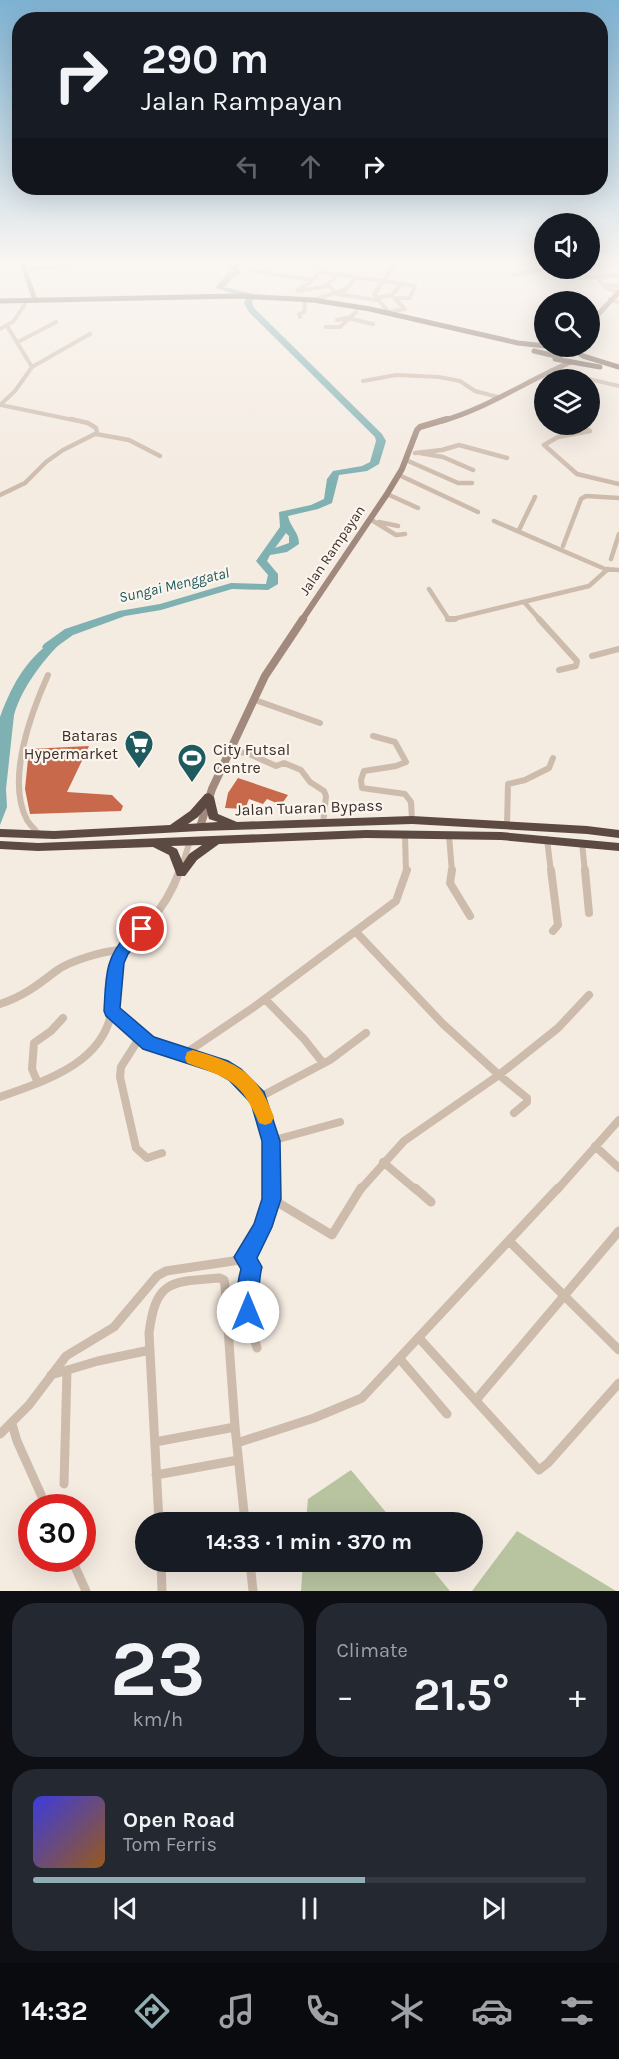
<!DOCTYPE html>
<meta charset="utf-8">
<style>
body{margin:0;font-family:Karla,sans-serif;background:#242831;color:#f1f3f6;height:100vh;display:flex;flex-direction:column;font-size:22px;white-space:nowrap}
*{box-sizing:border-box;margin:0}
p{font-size:20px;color:#9ea1a6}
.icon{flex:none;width:33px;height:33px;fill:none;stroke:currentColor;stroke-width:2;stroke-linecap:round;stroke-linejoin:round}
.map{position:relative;height:1591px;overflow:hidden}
.side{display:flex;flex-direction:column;gap:12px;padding:12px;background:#0d0f14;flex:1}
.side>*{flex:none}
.banner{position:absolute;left:12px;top:12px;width:596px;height:183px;border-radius:24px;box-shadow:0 6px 24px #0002;background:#171b24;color:#f1f3f6;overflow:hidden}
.controls{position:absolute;left:534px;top:213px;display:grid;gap:12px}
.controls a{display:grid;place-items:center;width:66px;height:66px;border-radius:50%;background:#171b24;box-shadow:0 6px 24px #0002;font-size:30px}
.speed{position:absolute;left:18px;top:1494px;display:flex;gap:12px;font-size:30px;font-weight:700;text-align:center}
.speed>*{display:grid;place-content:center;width:78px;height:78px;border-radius:50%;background:#171b24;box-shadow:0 6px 24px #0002;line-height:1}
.speed .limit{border:9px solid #d22;background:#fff;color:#111}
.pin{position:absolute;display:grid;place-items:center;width:51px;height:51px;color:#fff;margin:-26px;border:3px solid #fff;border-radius:50%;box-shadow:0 2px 6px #0007}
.me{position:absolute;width:66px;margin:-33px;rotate:0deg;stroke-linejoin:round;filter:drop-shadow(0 0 4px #0008)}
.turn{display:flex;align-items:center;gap:21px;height:126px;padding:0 30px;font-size:27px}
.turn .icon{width:78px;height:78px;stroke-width:2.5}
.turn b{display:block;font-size:42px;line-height:51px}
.lanes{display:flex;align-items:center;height:57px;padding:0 30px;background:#0003;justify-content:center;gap:30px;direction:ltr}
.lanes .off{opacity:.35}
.big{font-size:45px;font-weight:700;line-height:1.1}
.side .widget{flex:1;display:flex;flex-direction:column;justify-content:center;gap:9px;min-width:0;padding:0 21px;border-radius:24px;background:#242831}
.side .dial{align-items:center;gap:0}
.dial b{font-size:78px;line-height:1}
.song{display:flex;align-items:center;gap:18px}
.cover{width:72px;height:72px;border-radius:9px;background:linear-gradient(135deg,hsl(240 70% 55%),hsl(30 70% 35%))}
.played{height:6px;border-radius:3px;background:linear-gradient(90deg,#92aeb2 60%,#363941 60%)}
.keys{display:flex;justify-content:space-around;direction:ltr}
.heat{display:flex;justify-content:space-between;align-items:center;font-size:33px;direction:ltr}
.side .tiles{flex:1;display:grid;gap:12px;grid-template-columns:1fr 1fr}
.widget:last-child{grid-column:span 2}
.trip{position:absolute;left:135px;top:1512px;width:348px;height:60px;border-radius:30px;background:#171b24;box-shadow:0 6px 24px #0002;font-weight:700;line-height:60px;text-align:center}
.dock{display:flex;height:96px;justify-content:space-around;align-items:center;background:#090b0e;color:#9ea1a6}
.dock .icon{width:42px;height:42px}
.dock .selected{color:#92aeb2}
.dock b{font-size:27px;color:#f1f3f6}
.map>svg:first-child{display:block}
.green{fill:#b8c4a0}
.water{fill:#7fb0b2}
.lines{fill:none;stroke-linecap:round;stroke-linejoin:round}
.river{fill:#7fb0b2;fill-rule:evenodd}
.building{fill:#c8694b}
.street-far4{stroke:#cdbbac;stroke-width:4}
.street-far3{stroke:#cdbbac;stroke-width:4.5}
.street-far2{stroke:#cdbbac;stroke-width:6}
.street-far1{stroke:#cdbbac;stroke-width:8}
.street{stroke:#cdbbac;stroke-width:9}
.secondary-far2{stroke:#a18a7d;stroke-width:5}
.secondary-far1{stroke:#a18a7d;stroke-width:6}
.secondary{stroke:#a18a7d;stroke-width:8}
.primary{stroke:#7d675c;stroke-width:5}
.highway{fill:#5c4a42;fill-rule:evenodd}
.route{fill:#1a73e8;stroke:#114b97;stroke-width:1.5}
.slow{fill:#f59e0b}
.labels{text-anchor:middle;stroke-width:4.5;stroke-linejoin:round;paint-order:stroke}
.far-street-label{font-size:14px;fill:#3b302b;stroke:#fbf5ee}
.far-water-label{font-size:15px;font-style:italic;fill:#1f5a5e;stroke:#fbf5ee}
.poi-label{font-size:16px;fill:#3b302b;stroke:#fbf5ee;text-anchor:end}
.street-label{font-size:16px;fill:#3b302b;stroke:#fbf5ee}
</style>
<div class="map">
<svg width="619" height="1591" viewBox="0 0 619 1591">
<rect width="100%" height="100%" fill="#f4ebe1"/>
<path class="green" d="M 351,1470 L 394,1522 L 306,1522 L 308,1499 Z
M 517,1531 L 616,1591 L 472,1591 Z
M 303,1562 L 426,1562 L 450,1591 L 301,1591 Z"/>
<path class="water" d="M 60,635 L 66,638 C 45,657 22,687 14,715 L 6,789 L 7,807 L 0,825 L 0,717 C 14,680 27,658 60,635 Z"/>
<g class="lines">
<path class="river" d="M 235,263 L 244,263 L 237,266 L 242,273 L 233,278 L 224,287 L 254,294 L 252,303 L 254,308 L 382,434 L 386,441 L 379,464 L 367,471 L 339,475 L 332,503 L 318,509 L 288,516 C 290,527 299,532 299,544 L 287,552 L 270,555 L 267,561 L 278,574 L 278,584 L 268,590 L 232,589 L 161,610 L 125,616 L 73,635 L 52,650 L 44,650 L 42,647 L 44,644 L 65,629 L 119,611 L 160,604 L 231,583 L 266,584 L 268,575 L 256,561 L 280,527 L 279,512 L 311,505 L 324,499 L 327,479 L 333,471 L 362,466 L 370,462 L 376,441 L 375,437 L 248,311 L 244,303 L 247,297 L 215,288 L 227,274 L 234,272 L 228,266 ZM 286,533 L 289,536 L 289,543 L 275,548 Z"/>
</g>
<path class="building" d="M 89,746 L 67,792 L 112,795 L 123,806 L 121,811 L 30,814 L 25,789 L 29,749 Z
M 238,778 L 288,795 L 281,805 L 267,799 L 263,804 L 249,799 L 245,809 L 225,808 L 228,793 Z"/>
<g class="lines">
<path class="street-far4" d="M 1,263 L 22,263
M 590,265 L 593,263
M 600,266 L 619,263
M 25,270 L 68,265
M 255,271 L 312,280
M 320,272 L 415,286 L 410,298 L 394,298
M 513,275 L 548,268
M 598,277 L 619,275
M 574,278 L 598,277 L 605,288 L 618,292
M 604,285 L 619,286
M 330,287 L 337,294 L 377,300
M 298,290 L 312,281 L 328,263
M 298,291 L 327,286 L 337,274
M 376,298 L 392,295 L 402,283
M 610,299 L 619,303
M 313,300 L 345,290 L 357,277
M 389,312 L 405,309 L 394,298
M 389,313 L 374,294 L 396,263
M 300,317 L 299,314 L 304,312 L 305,303
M 351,319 L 373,324
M 337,320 L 352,317
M 326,327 L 340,327 L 356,312
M 0,329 L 14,321 L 25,304
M 18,342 L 56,322
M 32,367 L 90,334
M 551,370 L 619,386
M 363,381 L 396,375 L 439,377 L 460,381 L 475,391 L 498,397
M 0,405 L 15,391 L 32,367 L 7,326
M 1,405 L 78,421"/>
<path class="street-far3" d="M 96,434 L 129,440 L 160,456
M 544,445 L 577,474 L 619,484
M 544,445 L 558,437 L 590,431 L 578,424
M 415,453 L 442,450 L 459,445 L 507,458
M 420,453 L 443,457 L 473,470
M 406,460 L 458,483 L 472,483
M 399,475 L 478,512
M 387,494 L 418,508
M 0,495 L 25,483 L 46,462 L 63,450 L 97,433 L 96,428 L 88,423 L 71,419
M 370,519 L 396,535 L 405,534
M 494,521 L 605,569 L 619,570
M 379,522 L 398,526
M 519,530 L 535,497
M 563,546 L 581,499 L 586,496 L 619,498
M 611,559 L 619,534
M 429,589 L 449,620 L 589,586 L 608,569
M 525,603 L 540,620"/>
<path class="street-far2" d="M 448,619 L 455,619
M 539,619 L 577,661 L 576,666 L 559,670
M 592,656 L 619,649
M 255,700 L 320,723
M 373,736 L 395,742 L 406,762 L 396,766 L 364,771 L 361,780 L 362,788 L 405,794 L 411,802 L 412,820
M 230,751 L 247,753 L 276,766 L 284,763 L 301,770 L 310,782 L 324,791 L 326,796 L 323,824
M 507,826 L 508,784 L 525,780 L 549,768 L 553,758
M 39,834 C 35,830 30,825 27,820 C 6,780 31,713 48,675
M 405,834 L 406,872
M 449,835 L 452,872
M 547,839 L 551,872
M 582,843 L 585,872
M 180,872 L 190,841"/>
<path class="street-far1" d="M 452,870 L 450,883 L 470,916
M 551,870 L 558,925 L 553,931
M 585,870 L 589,913
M 356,932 L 443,1024 L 499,1075 L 558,1028 L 589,995
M 265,999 L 304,1039 L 323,1063
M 0,1004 C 22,997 38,985 56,971 C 69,961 106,950 122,950
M 112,1011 C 126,1021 135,1036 150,1044 C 171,1055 195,1057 216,1065 C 267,1084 274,1142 272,1190
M 140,1037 L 121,1067 L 120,1077 L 136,1148 L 147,1158 L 162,1153
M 183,1055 L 254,1007 L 396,901 L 407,870
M 38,1083 L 32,1069 L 34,1043 L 51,1031 L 63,1018
M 0,1097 C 44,1081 104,1064 112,1009 C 115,989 110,968 121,951 C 129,939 140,931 150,921 C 164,906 173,889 180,870
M 258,1098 L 330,1060 L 366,1033
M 271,1141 L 340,1122
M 595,1146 L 619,1168
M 383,1162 L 416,1190
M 360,1190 L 404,1141 L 499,1075 L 527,1098 L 527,1102 L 514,1113
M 557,1190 L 619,1120"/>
<path class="street" d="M 415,1188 L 431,1202
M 272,1199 L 332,1235 L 361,1188
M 510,1242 L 619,1350
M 244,1257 L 252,1267 C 245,1295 249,1321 257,1348
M 419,1338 L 539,1470 L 548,1463 L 619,1383
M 400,1359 L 447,1414
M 51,1375 L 98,1361 L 150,1350
M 476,1400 L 619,1231
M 12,1424 L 17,1441 L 47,1508
M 0,1434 L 29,1405 L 66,1356 L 114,1327 L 157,1276 L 166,1271 L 240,1260 C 261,1242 269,1215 272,1188
M 155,1442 L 235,1427
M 237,1443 L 314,1418 L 362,1398 L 558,1188
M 156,1475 L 238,1460
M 64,1484 L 67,1370
M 159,1522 L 149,1333 C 156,1279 171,1282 220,1278 L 224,1280 L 225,1286 L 235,1427 L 245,1522
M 71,1558 L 86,1591
M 161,1562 L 162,1591
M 250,1562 L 253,1591"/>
<path class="secondary-far2" d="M 22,263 L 35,300
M 590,323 L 619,292
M 442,421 C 488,408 528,380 571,362"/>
<path class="secondary-far1" d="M 302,620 L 387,494 L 402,469 L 417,430 L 420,427 L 447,419"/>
<path class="secondary" d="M 200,827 L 212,789 L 265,676 L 303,619"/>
<path class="primary" d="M 0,301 L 238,296 L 313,300 L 370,309 L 518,343 L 572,349 L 583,356 L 619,367
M 534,351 L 560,357
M 555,359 L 600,367"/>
<path class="highway" d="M 209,793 L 214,797 L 218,814 L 237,822 L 412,816 L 587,826 L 619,830 L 619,838 L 587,834 L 412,824 L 200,831 L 54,839 L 0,837 L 0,829 L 54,831 L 170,825 L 190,811 L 205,794 ZM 206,808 L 209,819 L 218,822 L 188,824 L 198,817 Z
M 366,830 L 501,832 L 619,843 L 619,851 L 501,840 L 366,838 L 219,844 L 197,860 L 185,876 L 177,876 L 169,855 L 153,847 L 38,851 L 0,849 L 0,841 L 38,843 ZM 202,845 L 189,854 L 183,863 L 177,849 L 171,846 Z"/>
</g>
<linearGradient id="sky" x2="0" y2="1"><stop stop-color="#7eb2d2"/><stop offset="0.54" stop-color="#faf6f2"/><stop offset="1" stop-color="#faf6f2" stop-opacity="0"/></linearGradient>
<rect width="619" height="485" fill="url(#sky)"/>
<path class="route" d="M 142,923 L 148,925 L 150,929 L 128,954 L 124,963 L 120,1008 L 154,1037 L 228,1061 L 241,1069 L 264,1092 L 280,1141 L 281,1199 L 272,1227 L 257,1258 L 262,1267 C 257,1284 261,1304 255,1319 L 248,1322 L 241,1319 C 234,1304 237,1284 241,1269 L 234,1257 L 254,1224 L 262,1199 L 262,1141 L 251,1103 L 229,1080 L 217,1073 L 143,1049 L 106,1016 L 104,1011 C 106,980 104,958 127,935 C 132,930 136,925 142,923 Z"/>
<path class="slow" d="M 193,1050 C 237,1063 257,1071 274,1117 L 271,1123 L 265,1125 L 259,1123 C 240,1079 229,1079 187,1063 L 185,1058 L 187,1052 Z"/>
<defs>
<g id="supermarket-pin" transform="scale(1.5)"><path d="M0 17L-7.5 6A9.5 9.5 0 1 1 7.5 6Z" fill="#1f5a5e" stroke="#fbf5ee"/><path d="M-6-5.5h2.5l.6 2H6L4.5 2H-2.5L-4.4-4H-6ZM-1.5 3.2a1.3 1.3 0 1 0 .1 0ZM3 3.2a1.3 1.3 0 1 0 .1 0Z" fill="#fff"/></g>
<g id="stadium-pin" transform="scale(1.5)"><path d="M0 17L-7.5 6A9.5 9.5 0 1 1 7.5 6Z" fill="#1f5a5e" stroke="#fbf5ee"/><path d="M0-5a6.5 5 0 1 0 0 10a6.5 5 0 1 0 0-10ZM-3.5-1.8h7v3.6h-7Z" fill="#fff"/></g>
</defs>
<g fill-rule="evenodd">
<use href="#supermarket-pin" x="139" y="744"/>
<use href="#stadium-pin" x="192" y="758"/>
</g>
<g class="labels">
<g class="far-street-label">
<text transform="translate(332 550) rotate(-56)" y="5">Jalan Rampayan</text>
</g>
<g class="far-water-label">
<text transform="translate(174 585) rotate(-13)" y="5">Sungai Menggatal</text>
</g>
<g class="poi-label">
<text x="118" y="741">Bataras<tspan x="118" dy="18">Hypermarket</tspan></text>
<text x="213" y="755" text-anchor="start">City Futsal<tspan x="213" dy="18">Centre</tspan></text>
</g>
<g class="street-label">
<text transform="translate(309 807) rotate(-2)" y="6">Jalan Tuaran Bypass</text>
</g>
</g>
</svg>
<div class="controls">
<a><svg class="icon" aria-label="sound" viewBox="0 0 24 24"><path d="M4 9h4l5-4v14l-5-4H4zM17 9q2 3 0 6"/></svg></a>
<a><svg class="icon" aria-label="search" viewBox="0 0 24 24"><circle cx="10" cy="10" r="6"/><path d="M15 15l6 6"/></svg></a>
<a><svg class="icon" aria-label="layers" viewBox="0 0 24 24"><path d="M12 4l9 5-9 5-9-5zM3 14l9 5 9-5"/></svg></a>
</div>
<div class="speed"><div class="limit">30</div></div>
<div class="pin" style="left:142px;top:929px;background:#d93025"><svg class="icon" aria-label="arrive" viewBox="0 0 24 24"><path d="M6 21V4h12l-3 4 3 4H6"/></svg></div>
<svg class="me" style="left:248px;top:1312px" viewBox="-20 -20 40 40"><circle r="19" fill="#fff"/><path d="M0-13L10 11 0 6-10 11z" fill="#1a73e8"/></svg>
<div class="trip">14:33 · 1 min · 370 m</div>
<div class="banner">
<div class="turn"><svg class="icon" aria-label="right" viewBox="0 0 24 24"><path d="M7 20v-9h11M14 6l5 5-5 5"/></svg><div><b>290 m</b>Jalan Rampayan</div></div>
<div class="lanes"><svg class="icon off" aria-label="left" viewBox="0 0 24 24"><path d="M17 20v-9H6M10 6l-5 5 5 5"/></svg><svg class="icon off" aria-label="ahead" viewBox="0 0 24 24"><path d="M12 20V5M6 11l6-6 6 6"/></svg><svg class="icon" aria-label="right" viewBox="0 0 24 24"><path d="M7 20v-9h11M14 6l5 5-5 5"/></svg></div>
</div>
</div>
<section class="side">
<div class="tiles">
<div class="widget dial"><b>23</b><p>km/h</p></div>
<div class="widget"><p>Climate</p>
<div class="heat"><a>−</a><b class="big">21.5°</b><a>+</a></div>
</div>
<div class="widget">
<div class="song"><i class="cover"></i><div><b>Open Road</b><p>Tom Ferris</p></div></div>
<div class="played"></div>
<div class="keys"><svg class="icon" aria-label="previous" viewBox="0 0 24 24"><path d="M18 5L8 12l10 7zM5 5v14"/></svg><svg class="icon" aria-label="pause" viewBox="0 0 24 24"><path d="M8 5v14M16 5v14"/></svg><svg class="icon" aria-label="next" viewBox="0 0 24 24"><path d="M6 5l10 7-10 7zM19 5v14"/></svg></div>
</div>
</div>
</section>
<nav class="dock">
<b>14:32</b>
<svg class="icon selected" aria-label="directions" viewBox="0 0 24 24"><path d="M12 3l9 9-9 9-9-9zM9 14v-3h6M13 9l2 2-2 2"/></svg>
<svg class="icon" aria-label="music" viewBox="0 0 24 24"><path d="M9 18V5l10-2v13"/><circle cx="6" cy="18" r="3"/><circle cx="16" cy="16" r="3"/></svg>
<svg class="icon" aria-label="phone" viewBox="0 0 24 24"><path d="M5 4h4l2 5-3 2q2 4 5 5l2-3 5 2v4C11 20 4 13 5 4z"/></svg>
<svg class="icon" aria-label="climate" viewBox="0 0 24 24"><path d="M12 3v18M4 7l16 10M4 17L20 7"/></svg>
<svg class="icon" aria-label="car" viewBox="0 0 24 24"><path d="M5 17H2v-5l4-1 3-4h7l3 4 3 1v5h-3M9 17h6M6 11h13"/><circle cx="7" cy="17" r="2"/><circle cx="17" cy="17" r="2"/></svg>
<svg class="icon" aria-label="filters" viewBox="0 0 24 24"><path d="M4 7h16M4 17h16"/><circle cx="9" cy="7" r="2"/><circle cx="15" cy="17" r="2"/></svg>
</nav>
